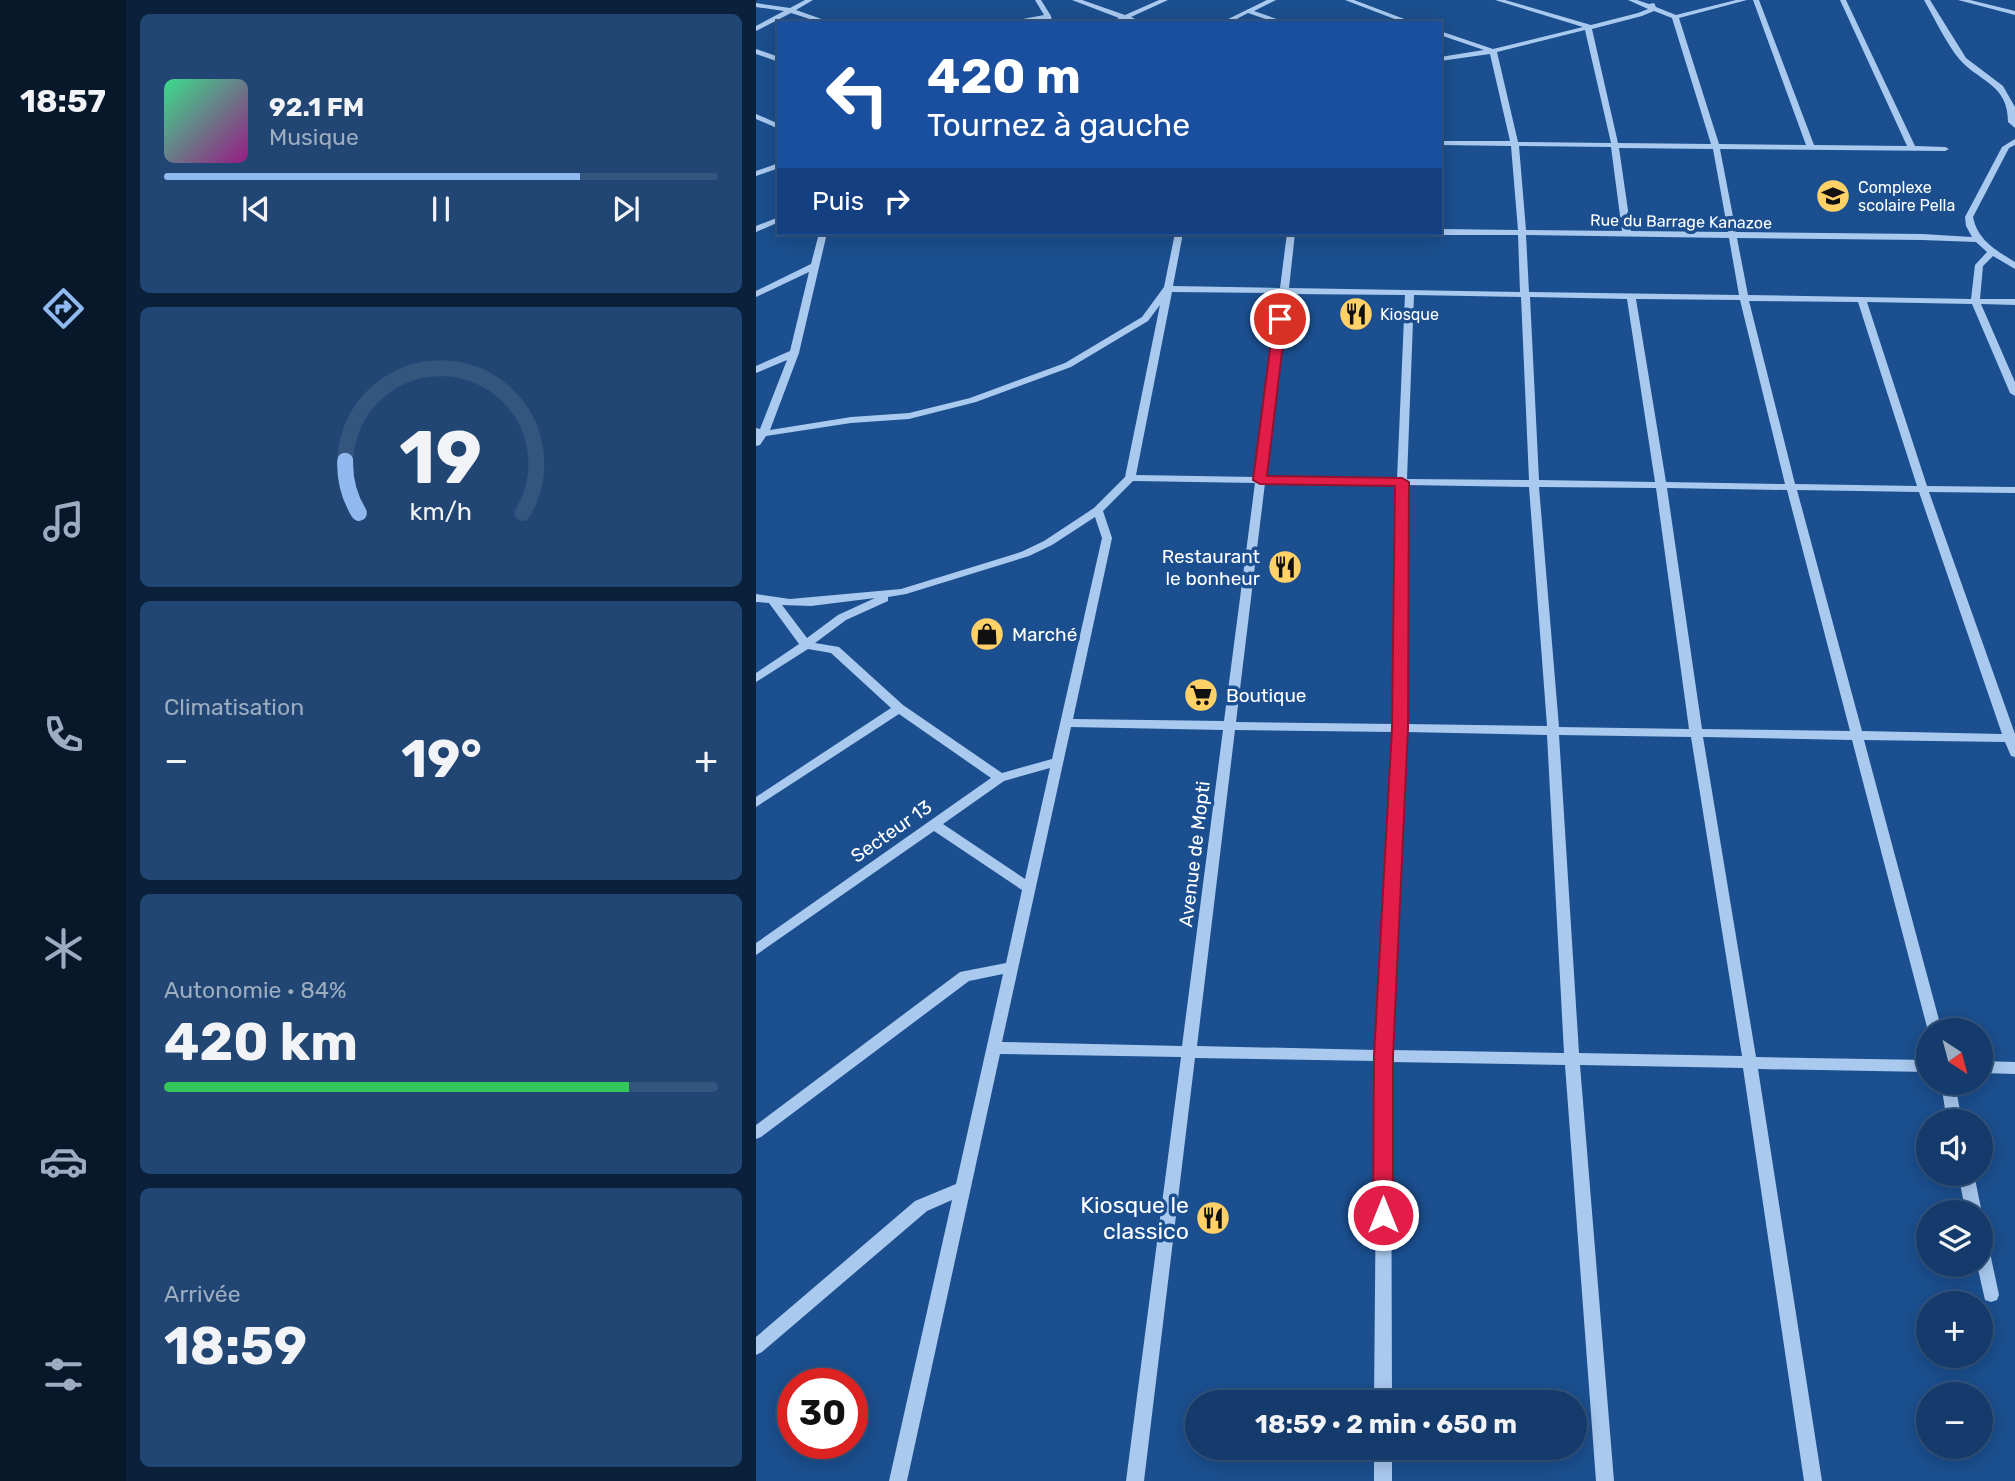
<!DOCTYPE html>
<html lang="fr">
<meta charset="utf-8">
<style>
body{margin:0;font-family:Rubik,sans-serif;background:#214673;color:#f1f3f6;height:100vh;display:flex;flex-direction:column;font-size:26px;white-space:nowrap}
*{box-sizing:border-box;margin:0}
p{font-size:23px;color:#9dadc1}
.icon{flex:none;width:38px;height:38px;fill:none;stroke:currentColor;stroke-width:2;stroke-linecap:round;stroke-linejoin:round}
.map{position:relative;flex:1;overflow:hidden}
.side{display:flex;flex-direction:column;gap:14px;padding:14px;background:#0b203b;width:630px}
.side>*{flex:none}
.guide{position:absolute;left:21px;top:21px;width:665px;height:214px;border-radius:0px;box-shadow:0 4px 18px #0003,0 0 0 2px #33557e;background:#1a4fa0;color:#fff;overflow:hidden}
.needle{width:46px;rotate:144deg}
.controls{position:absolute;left:1160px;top:1018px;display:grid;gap:14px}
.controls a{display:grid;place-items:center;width:77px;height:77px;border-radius:50%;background:#143b6b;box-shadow:0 4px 18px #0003,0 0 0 2px #33557e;font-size:35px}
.speed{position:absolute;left:21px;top:1368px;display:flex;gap:14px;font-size:35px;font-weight:700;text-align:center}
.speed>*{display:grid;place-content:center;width:91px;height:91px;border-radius:50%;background:#143b6b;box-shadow:0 4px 18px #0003,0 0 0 2px #33557e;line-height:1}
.speed .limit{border:10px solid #d22;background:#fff;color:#111}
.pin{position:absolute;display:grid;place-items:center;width:60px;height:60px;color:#fff;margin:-30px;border:4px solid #fff;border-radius:50%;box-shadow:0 2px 7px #0007}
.me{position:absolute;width:77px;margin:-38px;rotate:0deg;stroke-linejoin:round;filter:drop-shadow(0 0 5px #0008)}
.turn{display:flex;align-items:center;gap:24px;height:147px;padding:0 35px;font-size:32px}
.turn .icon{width:91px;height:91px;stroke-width:2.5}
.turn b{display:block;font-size:49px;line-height:60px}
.then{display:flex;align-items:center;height:66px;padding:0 35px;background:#0003;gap:14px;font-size:26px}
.big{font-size:52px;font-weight:700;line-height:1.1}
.side .widget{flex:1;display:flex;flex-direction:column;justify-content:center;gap:10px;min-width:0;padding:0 24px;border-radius:10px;background:#214673}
.side .dial{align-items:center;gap:0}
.dial svg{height:182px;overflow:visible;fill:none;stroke:#33557e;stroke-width:7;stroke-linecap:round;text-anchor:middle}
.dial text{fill:#f1f3f6;stroke:none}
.song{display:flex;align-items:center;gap:21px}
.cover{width:84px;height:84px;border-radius:10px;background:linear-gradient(135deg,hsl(150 70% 55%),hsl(310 70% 35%))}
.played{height:7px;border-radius:4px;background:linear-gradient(90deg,#90b9f0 75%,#33557e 75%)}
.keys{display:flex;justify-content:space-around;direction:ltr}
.heat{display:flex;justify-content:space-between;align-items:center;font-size:38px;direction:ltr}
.charge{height:10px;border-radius:5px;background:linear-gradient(90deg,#34c759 84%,#33557e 0)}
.trip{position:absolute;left:429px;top:1390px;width:402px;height:70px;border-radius:35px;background:#143b6b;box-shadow:0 4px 18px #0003,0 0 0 2px #33557e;font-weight:700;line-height:70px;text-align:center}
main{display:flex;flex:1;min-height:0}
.tab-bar{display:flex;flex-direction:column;width:126px;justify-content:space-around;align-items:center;background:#08182b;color:#9dadc1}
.tab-bar .icon{width:49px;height:49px}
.tab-bar .on{color:#90b9f0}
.tab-bar b{font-size:32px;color:#f1f3f6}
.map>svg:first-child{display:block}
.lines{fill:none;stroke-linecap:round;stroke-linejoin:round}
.minor{fill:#a9c9ee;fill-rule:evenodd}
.route{fill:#e11d48;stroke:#92132f;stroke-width:2}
.labels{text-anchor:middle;stroke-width:7;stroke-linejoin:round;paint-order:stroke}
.far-poi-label{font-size:16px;fill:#fff;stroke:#1b4f8f;text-anchor:start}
.far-street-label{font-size:16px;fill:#fff;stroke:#1b4f8f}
.poi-label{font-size:19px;fill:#fff;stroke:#1b4f8f;text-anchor:start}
.street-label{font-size:19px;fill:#fff;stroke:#1b4f8f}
.near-poi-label{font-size:23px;fill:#fff;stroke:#1b4f8f;text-anchor:end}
</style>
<main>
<nav class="tab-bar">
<b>18:57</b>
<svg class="icon on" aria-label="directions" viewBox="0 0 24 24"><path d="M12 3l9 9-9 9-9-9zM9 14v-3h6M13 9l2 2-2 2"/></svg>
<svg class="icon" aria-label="music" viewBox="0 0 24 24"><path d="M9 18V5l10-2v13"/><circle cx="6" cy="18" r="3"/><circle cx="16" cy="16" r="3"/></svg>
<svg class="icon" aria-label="phone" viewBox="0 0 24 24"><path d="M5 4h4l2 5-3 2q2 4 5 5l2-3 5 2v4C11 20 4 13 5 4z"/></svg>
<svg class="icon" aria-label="climate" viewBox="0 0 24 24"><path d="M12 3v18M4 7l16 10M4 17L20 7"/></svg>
<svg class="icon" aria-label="car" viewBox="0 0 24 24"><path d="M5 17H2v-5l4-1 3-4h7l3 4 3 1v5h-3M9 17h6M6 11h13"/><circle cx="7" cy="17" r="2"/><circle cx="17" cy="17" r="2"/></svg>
<svg class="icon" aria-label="filters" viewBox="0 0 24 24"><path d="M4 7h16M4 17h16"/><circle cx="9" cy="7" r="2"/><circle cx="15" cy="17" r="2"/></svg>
</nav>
<section class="side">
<div class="widget">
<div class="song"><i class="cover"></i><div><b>92.1 FM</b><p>Musique</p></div></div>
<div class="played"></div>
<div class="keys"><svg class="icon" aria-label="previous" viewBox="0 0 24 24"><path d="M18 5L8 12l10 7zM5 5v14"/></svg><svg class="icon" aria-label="pause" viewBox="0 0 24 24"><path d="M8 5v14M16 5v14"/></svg><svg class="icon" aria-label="next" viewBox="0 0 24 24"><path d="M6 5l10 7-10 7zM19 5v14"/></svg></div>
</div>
<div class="widget dial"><svg viewBox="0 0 100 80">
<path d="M14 69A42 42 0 1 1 86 69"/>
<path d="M14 69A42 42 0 0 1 8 46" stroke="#90b9f0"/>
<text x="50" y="56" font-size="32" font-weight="700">19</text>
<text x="50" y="72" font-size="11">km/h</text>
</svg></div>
<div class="widget"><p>Climatisation</p>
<div class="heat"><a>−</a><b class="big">19°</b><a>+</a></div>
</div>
<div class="widget"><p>Autonomie · 84%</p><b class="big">420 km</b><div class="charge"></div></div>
<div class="widget"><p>Arrivée</p><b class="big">18:59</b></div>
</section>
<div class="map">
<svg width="1259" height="1481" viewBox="0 0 1259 1481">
<rect width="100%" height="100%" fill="#1b4f8f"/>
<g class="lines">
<path class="minor" d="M 49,0 L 57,0 L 40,10 L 77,23 L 66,23 L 35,13 L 0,31 L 0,26 L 28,11 L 0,7 L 0,3 L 34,8 Z
M 279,0 L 285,0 L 295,16 L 296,23 L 288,23 L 288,19 L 263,23 L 245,23 L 288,15 Z
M 316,0 L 326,0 L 369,15 L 403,0 L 412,0 L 375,17 L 388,23 L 378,23 L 369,20 L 362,23 L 353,23 L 363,18 Z
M 511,0 L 520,0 L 498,11 L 532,23 L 521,23 L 492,13 L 473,23 L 464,23 Z
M 589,0 L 598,0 L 659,23 L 649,23 Z
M 739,0 L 749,0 L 835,25 L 882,13 L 892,9 L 872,0 L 881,0 L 893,4 L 898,3 L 900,7 L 920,15 L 980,0 L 991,0 L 923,18 L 963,144 L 1050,145 L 997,0 L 1003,0 L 1058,145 L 1151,146 L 1084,0 L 1090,0 L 1159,146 L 1189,147 L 1193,149 L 1189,151 L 964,149 L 980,232 L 1166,234 L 1216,237 L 1210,226 L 1209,217 L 1246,147 L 1259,139 L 1259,145 L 1253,148 L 1217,217 C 1222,241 1240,250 1259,262 L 1259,269 L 1237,256 L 1227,266 L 1224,299 L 1259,299 L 1259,305 L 1225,304 L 1259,382 L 1259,396 L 1254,393 L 1216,304 L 1111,302 L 1171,486 L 1259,487 L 1259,493 L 1173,492 L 1259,734 L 1259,757 L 1255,756 L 1249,742 L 1108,740 L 1186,1031 L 1172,1031 L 1096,740 L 947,737 L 1000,1057 L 1172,1060 L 1172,1072 L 1002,1069 L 1066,1481 L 1048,1481 L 987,1068 L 824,1065 L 858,1481 L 840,1481 L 809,1065 L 635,1062 L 636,1402 L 618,1402 L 621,1061 L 439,1058 L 388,1481 L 370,1481 L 425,1057 L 244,1054 L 151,1481 L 133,1481 L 196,1200 L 171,1211 L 6,1352 L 0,1355 L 0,1337 L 159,1201 L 200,1184 L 247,974 L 213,981 L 5,1137 L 0,1139 L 0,1125 L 204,972 L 250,963 L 266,890 L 178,831 L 0,955 L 0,943 L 235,778 L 143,714 L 0,807 L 0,797 L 135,708 L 75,653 L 52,649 L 0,682 L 0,673 L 43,644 L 13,603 L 0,602 L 0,594 L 34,599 L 145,589 L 265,552 L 288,541 L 338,508 L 369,477 L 404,305 L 392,321 L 315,367 L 220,402 L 153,419 L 95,423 L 10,436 L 4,445 L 0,446 L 0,428 L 4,429 L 31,360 L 0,373 L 0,366 L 34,351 L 53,272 L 0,297 L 0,291 L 55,264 L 63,233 L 71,233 L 43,353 L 14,430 L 95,417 L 153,413 L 214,398 L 309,363 L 386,317 L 408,287 L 419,233 L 427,233 L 417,286 L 524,288 L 531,233 L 539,233 L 533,288 L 764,292 L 762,235 L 684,235 L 680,233 L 684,233 L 684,229 L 762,230 L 755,146 L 684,145 L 684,141 L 754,141 L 734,54 L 684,61 L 684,57 L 728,50 L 684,35 L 684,31 L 737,49 L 827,27 ZM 898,11 L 916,18 L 955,144 L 862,143 L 836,29 L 886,16 ZM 829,30 L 855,143 L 762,142 L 741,52 ZM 763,146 L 855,147 L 866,231 L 770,230 ZM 863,148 L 957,149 L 972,232 L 875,231 ZM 770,235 L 973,238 L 983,295 L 773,292 ZM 981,238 L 1166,240 L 1220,242 L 1231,252 L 1219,265 L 1215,299 L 992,295 ZM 416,292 L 523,293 L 499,477 L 380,475 ZM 532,294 L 649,295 L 641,479 L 510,477 ZM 658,295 L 765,297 L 773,480 L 651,479 ZM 774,297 L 871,299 L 899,482 L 783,480 ZM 880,299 L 984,300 L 1029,484 L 910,482 ZM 993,301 L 1102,302 L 1161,486 L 1039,484 ZM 377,481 L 499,483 L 468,721 L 317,719 L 356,538 L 347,511 ZM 509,483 L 641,485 L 638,724 L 480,722 ZM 651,485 L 773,487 L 791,726 L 650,724 ZM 783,487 L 900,488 L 933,729 L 803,727 ZM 911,488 L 1031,490 L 1094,731 L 946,729 ZM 1041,490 L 1163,492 L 1246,734 L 1106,731 ZM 339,517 L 346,538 L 296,759 L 246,773 L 147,705 L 83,647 L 59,643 L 90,620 L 132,601 L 132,597 L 150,594 L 273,556 L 296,545 ZM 119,598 L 82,615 L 51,638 L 26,605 L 55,606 ZM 315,727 L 467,730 L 426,1046 L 246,1042 ZM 479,730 L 638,732 L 621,1050 L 441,1046 ZM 650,732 L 791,735 L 808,1053 L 636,1050 ZM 803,735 L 935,737 L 986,1056 L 823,1053 ZM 294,768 L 269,879 L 187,824 L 248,781 Z
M 1168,0 L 1174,0 L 1210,58 L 1247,86 L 1259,107 L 1259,128 L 1252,122 C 1252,85 1226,83 1205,61 C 1193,48 1177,16 1168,0 Z
M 1202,0 L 1214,0 L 1259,11 L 1259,15 Z
M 0,49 L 23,57 L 23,62 L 0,54 Z
M 0,114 L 23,124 L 23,129 L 0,119 Z
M 23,163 L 23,168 L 0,176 L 0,171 Z
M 23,217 L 23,222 L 0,232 L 0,226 Z
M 1225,1061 L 1259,1062 L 1259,1074 L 1225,1073 Z
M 1185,1083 L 1199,1083 L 1206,1122 L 1191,1122 Z
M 1202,1174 L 1218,1174 L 1226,1213 L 1225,1215 L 1225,1213 L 1210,1213 Z
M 1225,1241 L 1231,1243 L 1233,1248 L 1243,1295 L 1241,1300 L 1235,1302 L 1229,1300 L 1221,1265 L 1225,1265 Z
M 618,1447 L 636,1447 L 636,1481 L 618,1481 Z"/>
</g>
<path class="route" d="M 524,315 L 530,319 L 511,476 L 646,478 L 653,482 L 652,728 L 637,1056 L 637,1215 L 634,1222 L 627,1224 L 620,1222 L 617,1215 L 618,1056 L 636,728 L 639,486 L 504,484 L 497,480 L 518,319 Z"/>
<defs>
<g id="school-disc" transform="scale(1.75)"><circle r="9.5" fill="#ffd166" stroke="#1b4f8f"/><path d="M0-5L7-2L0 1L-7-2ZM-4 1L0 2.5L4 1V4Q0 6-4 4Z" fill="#111"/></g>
<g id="restaurant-disc" transform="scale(1.75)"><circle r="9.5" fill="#ffd166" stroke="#1b4f8f"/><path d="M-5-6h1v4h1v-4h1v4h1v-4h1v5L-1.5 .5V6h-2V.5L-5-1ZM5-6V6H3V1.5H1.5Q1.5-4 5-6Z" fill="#111"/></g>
<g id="shop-disc" transform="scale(1.75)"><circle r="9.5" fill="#ffd166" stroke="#1b4f8f"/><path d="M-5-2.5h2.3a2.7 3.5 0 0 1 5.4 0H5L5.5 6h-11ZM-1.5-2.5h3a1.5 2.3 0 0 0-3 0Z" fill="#111"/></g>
<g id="supermarket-disc" transform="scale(1.75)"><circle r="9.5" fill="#ffd166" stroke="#1b4f8f"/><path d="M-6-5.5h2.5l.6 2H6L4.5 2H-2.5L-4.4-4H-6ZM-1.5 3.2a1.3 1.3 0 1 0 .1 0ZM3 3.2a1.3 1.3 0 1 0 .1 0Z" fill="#111"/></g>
</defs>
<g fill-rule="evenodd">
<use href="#school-disc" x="1077" y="196"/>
<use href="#restaurant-disc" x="600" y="314"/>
<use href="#restaurant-disc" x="529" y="567"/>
<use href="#shop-disc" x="231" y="634"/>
<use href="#supermarket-disc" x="445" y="695"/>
<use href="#restaurant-disc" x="457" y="1218"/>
</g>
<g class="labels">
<g class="far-poi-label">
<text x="1102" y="193">Complexe<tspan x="1102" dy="18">scolaire Pella</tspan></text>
<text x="624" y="320">Kiosque</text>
</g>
<g class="far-street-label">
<text transform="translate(925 221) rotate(1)" y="6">Rue du Barrage Kanazoe</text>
</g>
<g class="poi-label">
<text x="504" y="563" text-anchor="end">Restaurant<tspan x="504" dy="22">le bonheur</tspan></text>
<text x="256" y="641">Marché</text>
<text x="470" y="702">Boutique</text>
</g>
<g class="street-label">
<text transform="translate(135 831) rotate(-35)" y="7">Secteur 13</text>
<text transform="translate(438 854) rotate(-83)" y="7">Avenue de Mopti</text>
</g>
<g class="near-poi-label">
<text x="433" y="1213">Kiosque le<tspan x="433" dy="26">classico</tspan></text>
</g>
</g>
</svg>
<div class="controls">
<a><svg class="needle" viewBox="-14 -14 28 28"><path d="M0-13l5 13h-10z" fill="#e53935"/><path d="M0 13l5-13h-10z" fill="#9dadc1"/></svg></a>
<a><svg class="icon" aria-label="sound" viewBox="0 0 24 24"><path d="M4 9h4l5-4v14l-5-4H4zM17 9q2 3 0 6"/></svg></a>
<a><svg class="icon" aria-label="layers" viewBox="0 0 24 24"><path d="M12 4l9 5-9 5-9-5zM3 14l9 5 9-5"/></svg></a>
<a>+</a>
<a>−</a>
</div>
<div class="speed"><div class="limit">30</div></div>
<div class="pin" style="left:524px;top:319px;background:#d93025"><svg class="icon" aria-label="arrive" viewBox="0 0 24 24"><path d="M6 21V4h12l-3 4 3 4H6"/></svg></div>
<svg class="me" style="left:627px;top:1215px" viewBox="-20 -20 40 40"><circle r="17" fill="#e11d48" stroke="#fff" stroke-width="3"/><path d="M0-11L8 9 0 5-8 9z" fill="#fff"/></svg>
<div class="trip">18:59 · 2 min · 650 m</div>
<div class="guide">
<div class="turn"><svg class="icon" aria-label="left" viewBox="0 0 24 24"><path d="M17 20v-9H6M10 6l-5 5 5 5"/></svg><div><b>420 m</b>Tournez à gauche</div></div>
<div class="then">Puis<svg class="icon" aria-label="right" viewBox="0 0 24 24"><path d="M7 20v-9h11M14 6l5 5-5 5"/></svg></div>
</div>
</div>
</main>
